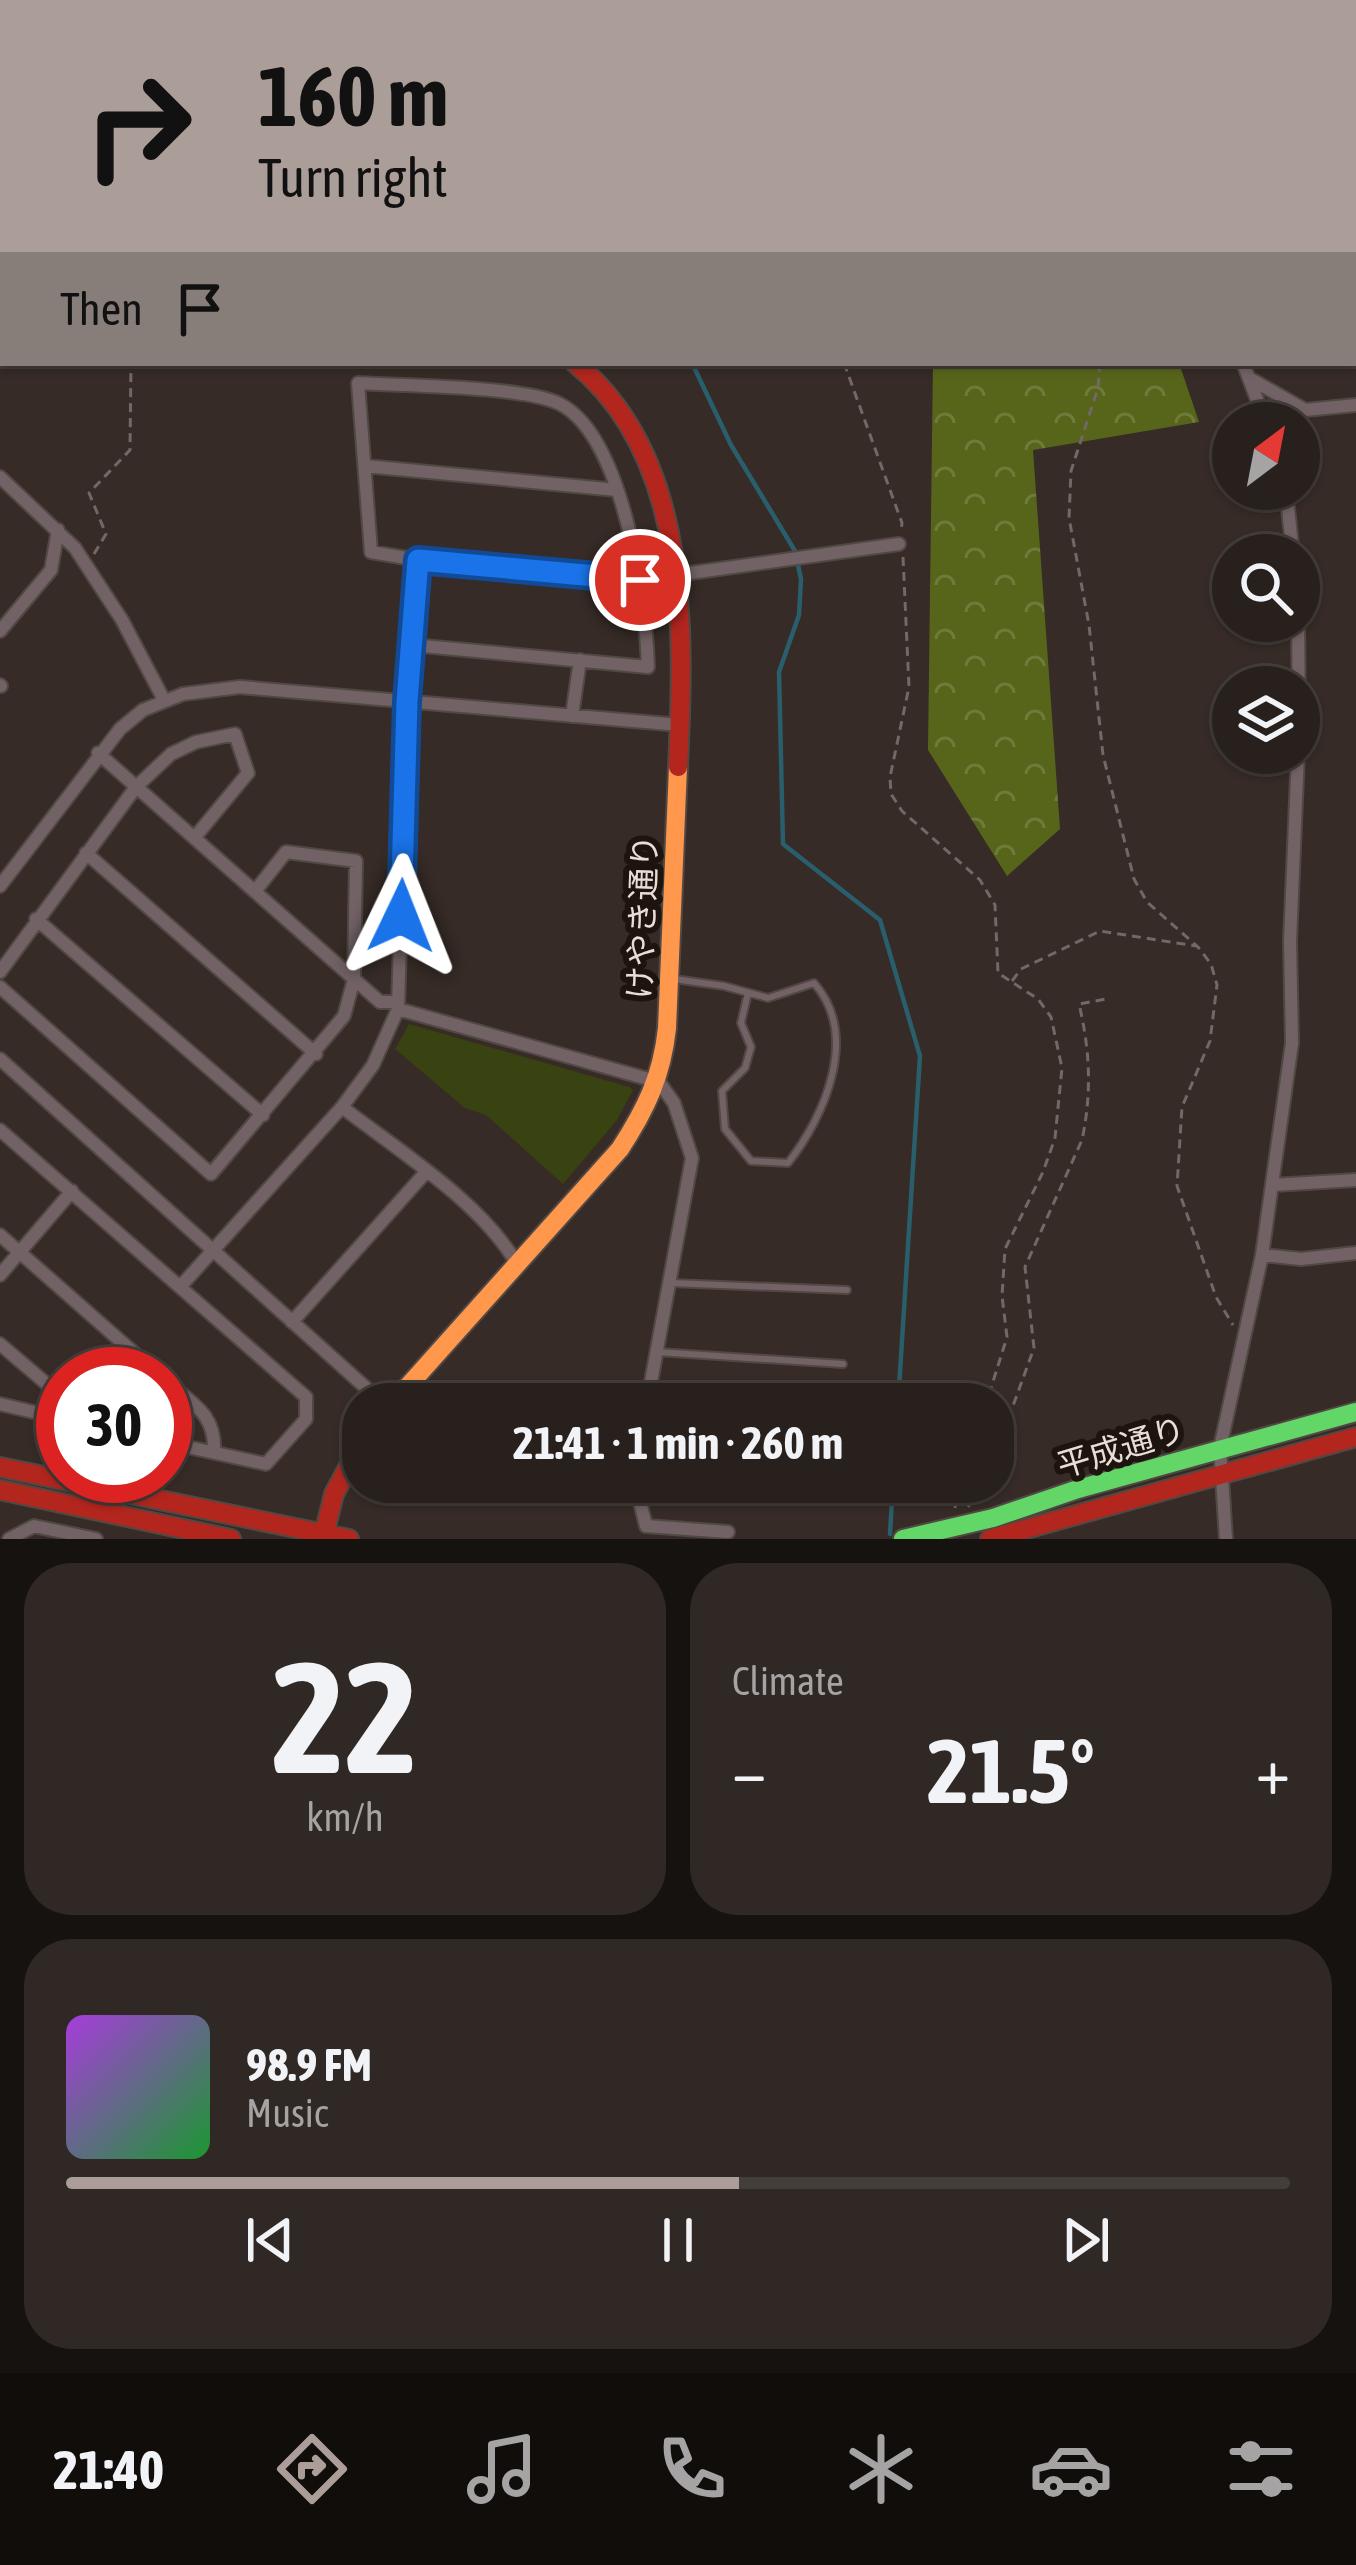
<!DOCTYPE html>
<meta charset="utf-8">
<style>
body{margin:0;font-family:"Asap Condensed","Noto Sans JP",sans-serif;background:#302825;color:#f1f3f6;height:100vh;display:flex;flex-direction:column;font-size:45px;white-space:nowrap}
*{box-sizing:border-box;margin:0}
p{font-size:39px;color:#a5a3a3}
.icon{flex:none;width:66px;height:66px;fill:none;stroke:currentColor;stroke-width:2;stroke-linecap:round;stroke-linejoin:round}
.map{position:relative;height:1539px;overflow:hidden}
.sheet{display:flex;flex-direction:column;gap:24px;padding:24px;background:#16120f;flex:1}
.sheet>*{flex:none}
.banner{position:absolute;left:0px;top:0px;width:1356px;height:366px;box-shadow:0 3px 9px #0004,0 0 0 3px #443e3b;background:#ab9e98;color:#111;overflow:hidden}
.needle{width:78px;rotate:32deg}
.fabs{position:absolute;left:1212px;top:402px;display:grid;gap:24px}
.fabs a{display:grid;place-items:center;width:108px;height:108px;border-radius:50%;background:#28201c;box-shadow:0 3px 9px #0004,0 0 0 3px #443e3b;font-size:60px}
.speed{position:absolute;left:36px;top:1347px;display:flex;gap:24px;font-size:60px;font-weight:700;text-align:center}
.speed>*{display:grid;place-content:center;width:156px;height:156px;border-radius:50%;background:#28201c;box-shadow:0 3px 9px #0004,0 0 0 3px #443e3b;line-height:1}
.speed .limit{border:18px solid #d22;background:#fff;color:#111}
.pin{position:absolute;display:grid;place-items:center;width:102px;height:102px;color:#fff;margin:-51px;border:6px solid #fff;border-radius:50%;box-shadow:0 3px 12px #0007}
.me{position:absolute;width:132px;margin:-66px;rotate:2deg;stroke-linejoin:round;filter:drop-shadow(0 0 9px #0008)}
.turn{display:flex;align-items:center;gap:42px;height:252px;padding:0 60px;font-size:54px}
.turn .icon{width:156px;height:156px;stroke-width:2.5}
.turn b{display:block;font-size:84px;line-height:102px}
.then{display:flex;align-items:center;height:114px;padding:0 60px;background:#0003;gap:24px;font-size:45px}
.big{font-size:90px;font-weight:700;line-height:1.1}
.sheet .card{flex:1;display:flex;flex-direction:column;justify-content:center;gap:18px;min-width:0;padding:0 42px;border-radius:48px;background:#302825}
.sheet .dial{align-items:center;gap:0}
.dial b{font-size:156px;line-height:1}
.song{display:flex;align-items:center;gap:36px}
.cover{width:144px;height:144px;border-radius:18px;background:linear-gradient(135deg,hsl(280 70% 55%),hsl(130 70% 35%))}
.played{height:12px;border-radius:6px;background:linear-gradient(90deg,#ab9e98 55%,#443e3b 55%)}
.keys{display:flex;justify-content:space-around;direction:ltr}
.heat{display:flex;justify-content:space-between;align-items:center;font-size:66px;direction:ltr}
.sheet .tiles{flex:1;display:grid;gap:24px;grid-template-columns:1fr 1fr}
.card:last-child{grid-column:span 2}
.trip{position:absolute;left:342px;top:1383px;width:672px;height:120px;border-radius:48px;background:#28201c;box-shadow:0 3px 9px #0004,0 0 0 3px #443e3b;font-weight:700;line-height:120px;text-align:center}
.tabs{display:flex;height:192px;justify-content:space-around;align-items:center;background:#100d0b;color:#a5a3a3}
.tabs .icon{width:84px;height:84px}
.tabs .active{color:#ab9e98}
.tabs b{font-size:54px;color:#f1f3f6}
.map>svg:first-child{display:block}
.green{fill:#394211}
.forest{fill:url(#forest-crowns)}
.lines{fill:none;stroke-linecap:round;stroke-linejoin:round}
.stream{stroke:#295f6c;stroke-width:4.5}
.lane-casing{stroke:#514844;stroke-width:10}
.street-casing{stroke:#514844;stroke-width:16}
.fast-casing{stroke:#514844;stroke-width:22}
.slow-casing{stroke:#514844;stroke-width:22}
.jam-casing{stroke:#514844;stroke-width:22}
.path{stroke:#736767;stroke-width:3;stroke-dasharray:9 6;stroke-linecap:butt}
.lane{stroke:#726266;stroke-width:6}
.street{stroke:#726266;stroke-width:12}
.fast{stroke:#63d668;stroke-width:18}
.slow{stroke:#ff974d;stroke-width:18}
.jam{stroke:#b3261e;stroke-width:18}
.route-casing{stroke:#114b97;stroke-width:30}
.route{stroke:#1a73e8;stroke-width:21}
.labels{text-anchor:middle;stroke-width:12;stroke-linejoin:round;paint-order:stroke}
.street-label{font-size:33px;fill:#eadcd6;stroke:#1d1410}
</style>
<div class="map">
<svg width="1356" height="1539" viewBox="0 0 1356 1539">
<defs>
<pattern id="forest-crowns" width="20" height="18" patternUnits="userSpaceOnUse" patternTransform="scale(3)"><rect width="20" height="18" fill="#57651b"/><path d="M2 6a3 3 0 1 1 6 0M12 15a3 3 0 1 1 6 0" fill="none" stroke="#6f7a3b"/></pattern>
</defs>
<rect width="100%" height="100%" fill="#362b26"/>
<path class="green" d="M 409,1024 L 629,1087 L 633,1090 L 617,1120 L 563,1184 L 486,1115 L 465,1108 L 395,1049 Z"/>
<path class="forest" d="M 298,0 L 701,0 L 301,3 Z
M 781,0 L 975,0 L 782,3 Z
M 933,363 L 1179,363 L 1199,422 L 1033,450 L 1060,829 L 1007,876 L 928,750 Z"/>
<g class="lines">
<path class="stream" d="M 0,85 L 3,91
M 692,363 L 731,445 L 795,551 L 801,579 L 799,615 L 779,672 L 783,844 L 880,920 L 920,1056 L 898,1404
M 890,1534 L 893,1482"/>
<g class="lane-casing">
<path id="lane" d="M 674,979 L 724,986 L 768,998 L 814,983 C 860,1035 825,1116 788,1163 L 751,1161 L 725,1129 L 722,1091 L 745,1068 L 751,1047 L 741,1023 L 748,993
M 671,1283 L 847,1290
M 657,1352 L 843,1364"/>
</g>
<g class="street-casing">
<path id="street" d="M 79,3 L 85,0
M 1202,3 L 1202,0
M 0,48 L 3,46
M 1353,195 L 1356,194
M 1243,363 L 1266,423
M 1249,378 L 1305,410 L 1356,405
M 365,466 L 617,490
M 0,477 L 75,548 L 122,620 L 164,700
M 1286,489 L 1293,555
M 676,575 L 899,544
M 1298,621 L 1299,713
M 0,631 L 51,570 L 58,530
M 412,645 L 648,667 C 646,601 624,437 560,404 C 525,386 403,386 358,383 L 371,552 L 418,560 L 640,580
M 0,685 L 1,686
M 572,716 L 580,660
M 98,753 L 380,1002 L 398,1002
M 86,853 L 316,1054
M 0,886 L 120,729 L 143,710 L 183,694 L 240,687 L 680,725
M 36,919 L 263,1115
M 0,972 L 136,787 L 171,754 L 196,742 L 235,734 L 248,773 L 195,837
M 0,987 L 211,1174 L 344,1016 L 354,979 L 356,861 L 286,852 L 256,890
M 398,1009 L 659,1082 L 674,1103 L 692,1158 L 647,1404
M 0,1059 L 384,1404
M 342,1107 C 399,1151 481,1202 517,1264
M 0,1130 L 306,1397 L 306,1419 L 266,1464 L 165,1442
M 1273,1185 L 1356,1180
M 0,1235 L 158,1374
M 1262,1255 L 1301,1259 L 1356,1253
M 0,1275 L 72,1191
M 180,1287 L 342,1107 L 373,1065 L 398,1009 L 407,701 L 418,560
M 292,1322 L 426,1172
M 0,1344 L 55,1391 L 55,1418
M 165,1380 C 192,1404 216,1413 214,1452
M 0,1404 L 63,1419
M 635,1482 L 646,1526 L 728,1532
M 9,1539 L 34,1526 L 96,1539
M 1226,1539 L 1220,1448 L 1262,1255 L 1292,1043 L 1290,941 L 1298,753"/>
</g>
<g class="fast-casing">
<path id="fast" d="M 0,137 L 3,141
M 903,1539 L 993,1518 L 1078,1489 L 1356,1412"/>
</g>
<g class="slow-casing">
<path id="slow" d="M 392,1404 L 620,1149 C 646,1109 662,1076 667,1028 L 678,767"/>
</g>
<g class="jam-casing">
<path id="jam" d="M 575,363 C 691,457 684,633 678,767
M 0,1467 L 349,1539
M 0,1490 L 231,1539
M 323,1539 L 334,1494 L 363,1440
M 990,1539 L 1356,1437"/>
</g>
<path class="path" d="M 1064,3 L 1064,0
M 844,363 L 902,523 L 901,531
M 1100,363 L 1098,388 L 1071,471 L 1069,518 L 1089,625 L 1103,755 L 1134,879 L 1147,902 L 1198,947 L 1211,964 L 1217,985 L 1210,1041 L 1182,1107 L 1177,1186 L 1216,1297 L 1233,1325
M 94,554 L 106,534 L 89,493 L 130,450 L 131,363
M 903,557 L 909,687 L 890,777 L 891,794 L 902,811 L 980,880 L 995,905 L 998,973 L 1038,999 L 1051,1017 L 1062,1068 L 1055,1138 L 1043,1172 L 1005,1249 L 1002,1296 L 1007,1337 L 986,1404
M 1012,981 L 1021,969 L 1100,931 L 1196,946
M 993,1461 L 1034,1348 L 1025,1267 L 1082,1140 C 1092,1093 1090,1050 1079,1004 L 1106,999
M 968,1507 L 984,1482
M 955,1508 L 960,1482"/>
<use href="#lane" class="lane"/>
<use href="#street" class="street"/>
<use href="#fast" class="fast"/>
<use href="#slow" class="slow"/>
<use href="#jam" class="jam"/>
</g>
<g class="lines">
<g class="route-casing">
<path id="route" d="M 401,916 L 407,701 L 418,560 L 640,580"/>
</g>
<use href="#route" class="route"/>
</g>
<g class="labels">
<g class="street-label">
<text transform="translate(642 917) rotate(-88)" y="12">けやき通り</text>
<text transform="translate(1121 1447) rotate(-17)" y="12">平成通り</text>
</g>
</g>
</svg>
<div class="fabs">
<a><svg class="needle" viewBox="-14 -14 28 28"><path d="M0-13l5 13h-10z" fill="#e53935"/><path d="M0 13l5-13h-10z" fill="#a5a3a3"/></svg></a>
<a><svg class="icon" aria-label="search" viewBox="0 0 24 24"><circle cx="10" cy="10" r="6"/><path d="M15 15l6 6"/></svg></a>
<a><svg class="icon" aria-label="layers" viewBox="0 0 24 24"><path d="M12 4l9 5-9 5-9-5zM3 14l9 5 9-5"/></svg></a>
</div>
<div class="speed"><div class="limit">30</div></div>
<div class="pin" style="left:640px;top:580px;background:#d93025"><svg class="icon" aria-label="arrive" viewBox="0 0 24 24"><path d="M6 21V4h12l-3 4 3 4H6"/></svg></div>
<svg class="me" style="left:401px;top:916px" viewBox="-20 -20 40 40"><path d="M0-17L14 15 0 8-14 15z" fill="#1a73e8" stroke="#fff" stroke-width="4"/></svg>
<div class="trip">21:41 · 1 min · 260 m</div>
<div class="banner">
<div class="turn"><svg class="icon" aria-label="right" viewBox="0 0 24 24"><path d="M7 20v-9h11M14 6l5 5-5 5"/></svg><div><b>160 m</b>Turn right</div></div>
<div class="then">Then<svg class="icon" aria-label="arrive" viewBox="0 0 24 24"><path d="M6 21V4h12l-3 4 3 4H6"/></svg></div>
</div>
</div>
<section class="sheet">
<div class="tiles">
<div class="card dial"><b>22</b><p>km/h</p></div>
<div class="card"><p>Climate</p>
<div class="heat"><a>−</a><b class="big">21.5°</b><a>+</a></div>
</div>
<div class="card">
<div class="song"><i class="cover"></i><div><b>98.9 FM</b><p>Music</p></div></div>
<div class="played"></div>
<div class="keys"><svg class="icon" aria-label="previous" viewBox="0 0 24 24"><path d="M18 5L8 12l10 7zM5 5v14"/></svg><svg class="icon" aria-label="pause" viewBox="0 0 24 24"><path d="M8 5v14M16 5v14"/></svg><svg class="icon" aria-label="next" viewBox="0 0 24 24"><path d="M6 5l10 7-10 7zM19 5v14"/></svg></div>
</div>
</div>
</section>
<nav class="tabs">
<b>21:40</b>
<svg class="icon active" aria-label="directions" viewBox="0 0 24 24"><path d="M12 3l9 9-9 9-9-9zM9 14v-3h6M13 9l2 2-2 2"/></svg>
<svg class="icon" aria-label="music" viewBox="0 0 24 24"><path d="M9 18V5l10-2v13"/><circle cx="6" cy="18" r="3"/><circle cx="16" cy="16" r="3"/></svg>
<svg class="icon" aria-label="phone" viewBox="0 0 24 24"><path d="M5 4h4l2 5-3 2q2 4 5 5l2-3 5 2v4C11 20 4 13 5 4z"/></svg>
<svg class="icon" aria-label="climate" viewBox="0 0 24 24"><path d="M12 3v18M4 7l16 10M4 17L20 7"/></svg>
<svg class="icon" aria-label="car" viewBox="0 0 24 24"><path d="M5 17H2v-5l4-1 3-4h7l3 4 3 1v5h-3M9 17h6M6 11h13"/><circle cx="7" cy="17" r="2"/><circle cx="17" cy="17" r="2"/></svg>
<svg class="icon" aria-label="filters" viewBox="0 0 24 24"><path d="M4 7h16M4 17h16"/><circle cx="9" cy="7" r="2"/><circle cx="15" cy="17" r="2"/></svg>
</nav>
